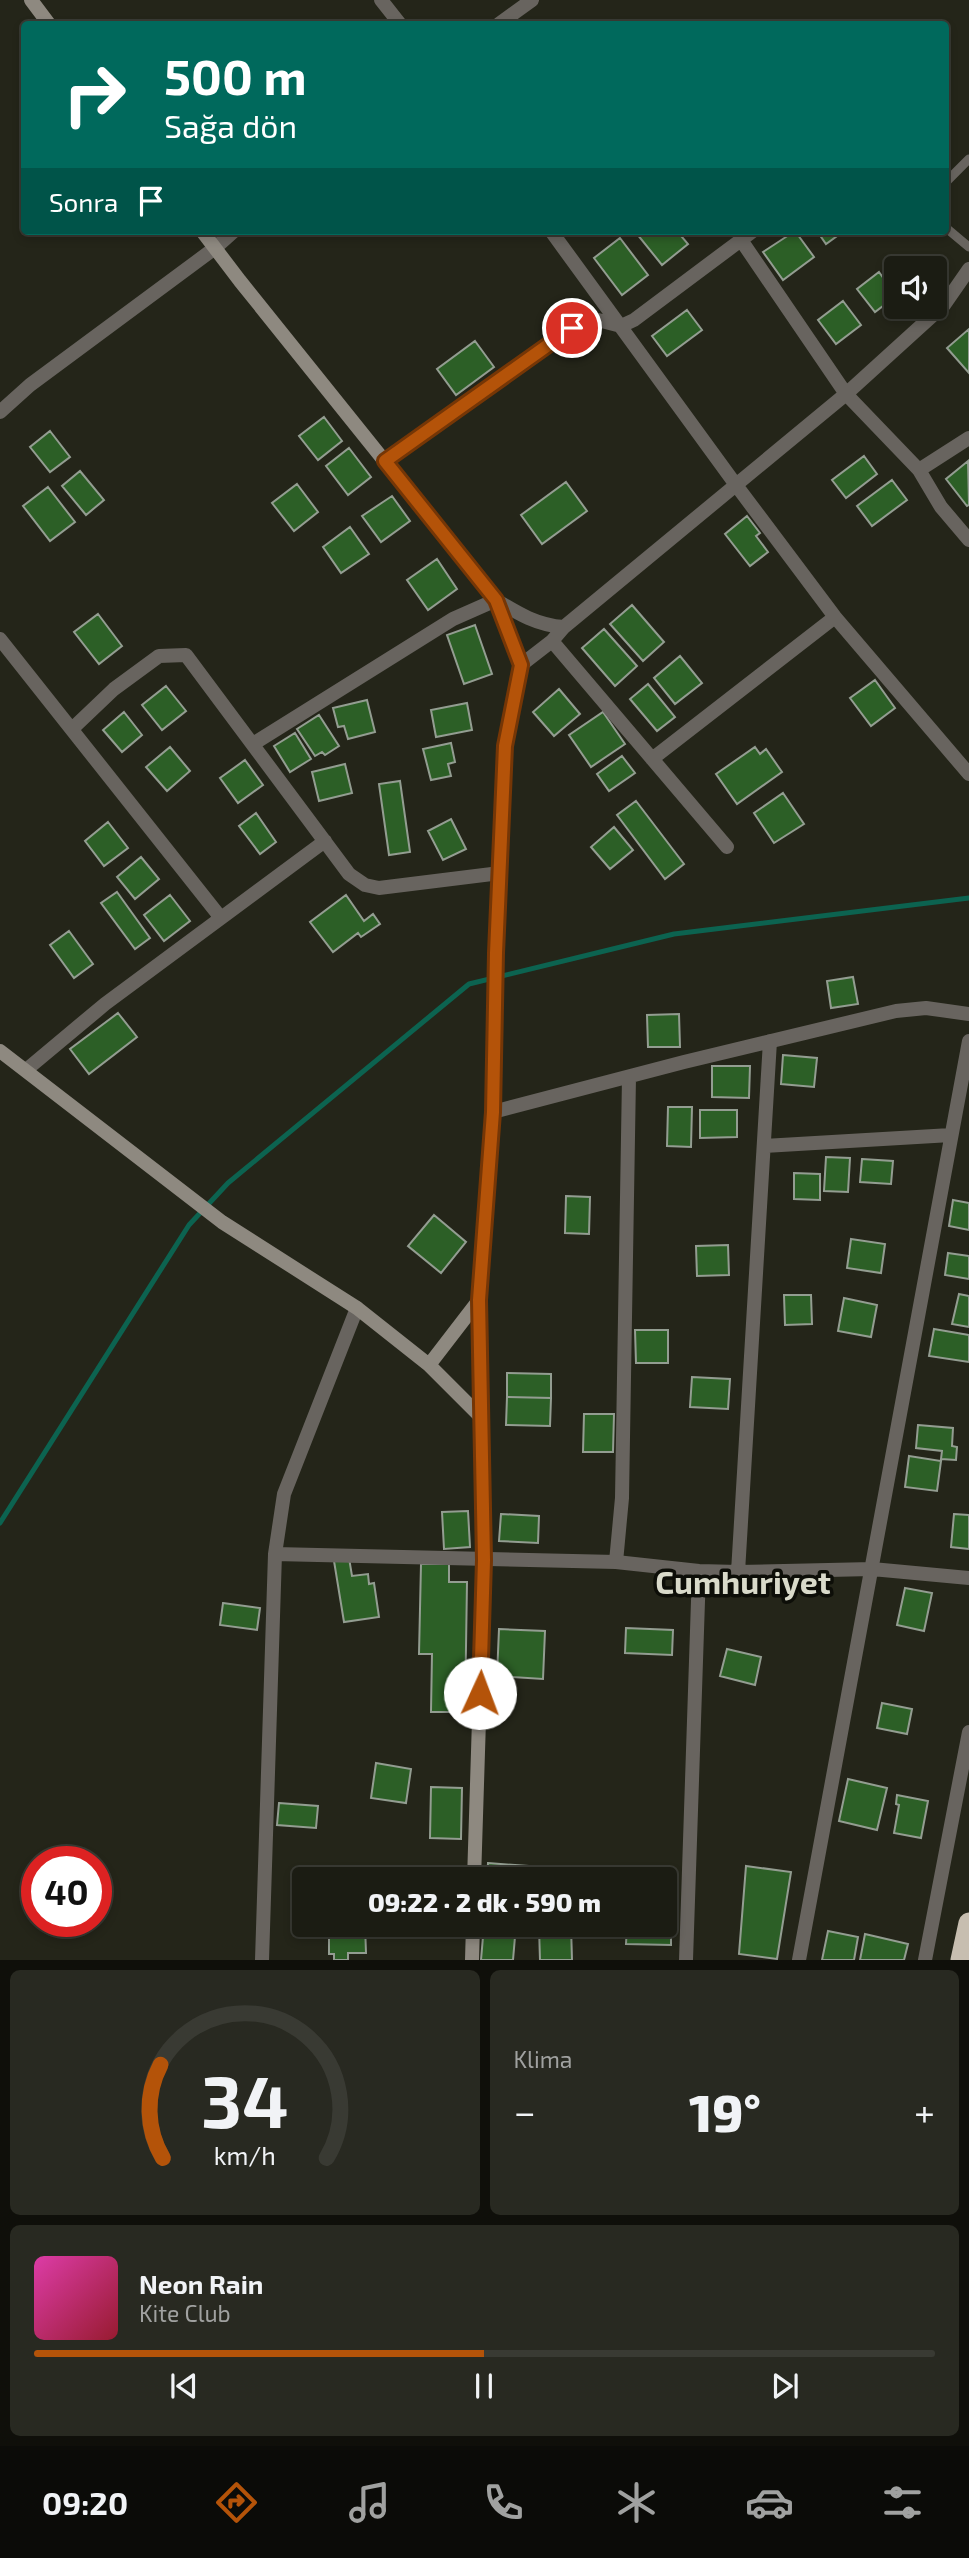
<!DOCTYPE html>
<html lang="tr">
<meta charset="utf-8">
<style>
body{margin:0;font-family:"Exo 2",sans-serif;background:#282921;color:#f1f3f6;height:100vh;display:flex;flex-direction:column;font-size:26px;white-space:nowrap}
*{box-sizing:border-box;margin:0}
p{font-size:23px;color:#a0a1a0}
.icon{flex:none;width:38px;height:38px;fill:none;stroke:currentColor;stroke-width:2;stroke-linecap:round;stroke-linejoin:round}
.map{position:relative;height:1960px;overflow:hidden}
.panel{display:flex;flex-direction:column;gap:10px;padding:10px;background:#0f0f0a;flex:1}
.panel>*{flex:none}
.hud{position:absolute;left:21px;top:21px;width:928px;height:214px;border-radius:7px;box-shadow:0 4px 10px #0003,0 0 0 2px #393a33;background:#00695c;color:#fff;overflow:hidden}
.buttons{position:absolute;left:884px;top:256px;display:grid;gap:14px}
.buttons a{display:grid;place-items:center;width:63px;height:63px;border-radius:7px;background:#1b1c13;box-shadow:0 4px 10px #0003,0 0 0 2px #393a33;font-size:35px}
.speed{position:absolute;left:21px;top:1846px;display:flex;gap:14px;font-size:35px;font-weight:700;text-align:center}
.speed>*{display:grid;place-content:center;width:91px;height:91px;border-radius:50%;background:#1b1c13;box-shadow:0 4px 10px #0003,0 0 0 2px #393a33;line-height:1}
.speed .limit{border:10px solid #d22;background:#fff;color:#111}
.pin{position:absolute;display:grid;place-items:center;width:60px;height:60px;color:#fff;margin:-30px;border:4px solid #fff;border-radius:50%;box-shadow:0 2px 7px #0007}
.me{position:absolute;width:77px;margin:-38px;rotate:2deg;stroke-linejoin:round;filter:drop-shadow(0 0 5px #0008)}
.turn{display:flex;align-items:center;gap:24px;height:147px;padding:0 28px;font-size:32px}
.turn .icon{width:91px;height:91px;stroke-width:2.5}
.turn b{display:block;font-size:49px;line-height:60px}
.then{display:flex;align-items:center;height:66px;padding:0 28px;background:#0003;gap:14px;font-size:26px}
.big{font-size:52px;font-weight:800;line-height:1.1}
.panel .tile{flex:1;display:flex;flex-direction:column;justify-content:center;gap:10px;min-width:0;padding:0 24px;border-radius:10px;background:#282921}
.panel .dial{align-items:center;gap:0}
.dial svg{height:182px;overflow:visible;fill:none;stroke:#393a33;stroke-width:7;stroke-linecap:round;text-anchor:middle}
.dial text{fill:#f1f3f6;stroke:none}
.song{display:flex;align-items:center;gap:21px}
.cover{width:84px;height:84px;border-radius:10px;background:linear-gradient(135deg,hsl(320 70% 55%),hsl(350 70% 35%))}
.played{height:7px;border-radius:4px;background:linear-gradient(90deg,#b45309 50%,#393a33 50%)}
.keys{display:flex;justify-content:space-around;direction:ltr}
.heat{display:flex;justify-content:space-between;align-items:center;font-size:38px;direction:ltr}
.panel .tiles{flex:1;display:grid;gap:10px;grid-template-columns:1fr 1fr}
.tile:last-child{grid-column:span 2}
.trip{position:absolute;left:292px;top:1867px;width:385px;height:70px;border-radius:7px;background:#1b1c13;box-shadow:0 4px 10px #0003,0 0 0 2px #393a33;font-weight:800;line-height:70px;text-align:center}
.dock{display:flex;height:112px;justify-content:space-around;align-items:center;background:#0b0b08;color:#a0a1a0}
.dock .icon{width:49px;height:49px}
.dock .selected{color:#b45309}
.dock b{font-size:32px;color:#f1f3f6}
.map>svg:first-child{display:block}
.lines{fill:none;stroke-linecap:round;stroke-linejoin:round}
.stream{stroke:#0c6350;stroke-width:5}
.building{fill:#2c5f26;stroke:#939d91;stroke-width:2}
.lane{stroke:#68645f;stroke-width:9}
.street{stroke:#68645f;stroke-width:14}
.secondary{stroke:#8e8980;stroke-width:14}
.highway{stroke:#c7beb0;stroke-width:21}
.route-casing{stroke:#753606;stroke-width:18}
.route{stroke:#b45309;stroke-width:12}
.labels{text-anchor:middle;stroke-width:7;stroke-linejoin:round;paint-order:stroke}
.district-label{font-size:32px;font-weight:bold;fill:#d9daca;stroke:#0d0e08}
</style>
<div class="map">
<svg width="969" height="1960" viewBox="0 0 969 1960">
<rect width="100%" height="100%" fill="#242519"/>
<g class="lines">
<path class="stream" d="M 0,1523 L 189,1225 L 228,1183 L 469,984 L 674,934 L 969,898"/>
</g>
<path class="building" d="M 640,231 L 677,231 L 688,244 L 662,265 L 637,234 Z
M 795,231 L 814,257 L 783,280 L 763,252 Z
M 817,231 L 844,231 L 826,244 Z
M 620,238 L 648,275 L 622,295 L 594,258 Z
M 879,272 L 896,296 L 875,312 L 857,289 Z
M 843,301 L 861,325 L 836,344 L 818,320 Z
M 687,310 L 702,330 L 667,356 L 652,336 Z
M 969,329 L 969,373 L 947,348 Z
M 475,341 L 494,367 L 456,395 L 437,369 Z
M 324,417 L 342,441 L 318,460 L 299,436 Z
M 50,431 L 70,457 L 50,472 L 30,447 Z
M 349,448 L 371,477 L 348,495 L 326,466 Z
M 864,456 L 877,474 L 846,498 L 832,480 Z
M 968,461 L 969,505 L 967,506 L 946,479 Z
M 80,471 L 104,500 L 86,515 L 62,486 Z
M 892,480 L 907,500 L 872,526 L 857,506 Z
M 566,482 L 587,511 L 542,544 L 521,515 Z
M 297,484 L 318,512 L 294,531 L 272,503 Z
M 48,487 L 75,522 L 50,541 L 23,506 Z
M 392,496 L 410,521 L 381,542 L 362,516 Z
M 747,516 L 760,533 L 756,536 L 768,552 L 750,566 L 725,534 Z
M 350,527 L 369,554 L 341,573 L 323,547 Z
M 437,559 L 457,589 L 428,610 L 407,580 Z
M 632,605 L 664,642 L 643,661 L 610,624 Z
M 98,614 L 122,646 L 99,664 L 74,632 Z
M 475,625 L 492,674 L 464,684 L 447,635 Z
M 604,629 L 637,666 L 615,686 L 582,648 Z
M 680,656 L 702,683 L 675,704 L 654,678 Z
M 875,680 L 895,708 L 871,726 L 850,698 Z
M 648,684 L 675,717 L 657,731 L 630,699 Z
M 166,686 L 186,711 L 162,730 L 142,705 Z
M 559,689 L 580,714 L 554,736 L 533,712 Z
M 367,700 L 375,732 L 348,739 L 344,726 L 338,727 L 333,708 Z
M 467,703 L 472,730 L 436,737 L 431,710 Z
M 124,712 L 142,735 L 122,752 L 103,730 Z
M 603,712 L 625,744 L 591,767 L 569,735 Z
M 319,715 L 339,746 L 325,755 L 322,752 L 315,756 L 297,729 Z
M 295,733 L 311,759 L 290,772 L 274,746 Z
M 451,743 L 455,762 L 448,764 L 451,776 L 431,780 L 423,749 Z
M 170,747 L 190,771 L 167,791 L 146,767 Z
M 755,747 L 760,754 L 766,749 L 782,772 L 737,804 L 716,774 Z
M 622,756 L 635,773 L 609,791 L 597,774 Z
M 245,760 L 263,785 L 238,803 L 220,778 Z
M 345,764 L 352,793 L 319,801 L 312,772 Z
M 400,781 L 410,852 L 389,855 L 379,784 Z
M 783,793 L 804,824 L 774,843 L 754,813 Z
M 636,801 L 684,864 L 665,879 L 617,815 Z
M 256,813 L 276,842 L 260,854 L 239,826 Z
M 451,819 L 466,849 L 443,860 L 428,831 Z
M 108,822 L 128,848 L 104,866 L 85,841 Z
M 614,827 L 633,850 L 610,869 L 591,847 Z
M 141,857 L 159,879 L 135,899 L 117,877 Z
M 117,892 L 150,938 L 135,949 L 101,903 Z
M 170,895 L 190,921 L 164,941 L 144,915 Z
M 346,895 L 364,921 L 373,914 L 380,924 L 361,937 L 358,933 L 333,952 L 310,922 Z
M 69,931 L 93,964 L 74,978 L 50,945 Z
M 853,977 L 858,1004 L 831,1008 L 827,981 Z
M 118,1013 L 137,1037 L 89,1074 L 70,1049 Z
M 679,1014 L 680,1047 L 648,1047 L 647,1015 Z
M 783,1055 L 817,1058 L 814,1087 L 781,1084 Z
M 712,1066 L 750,1066 L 749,1098 L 712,1097 Z
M 668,1107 L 692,1107 L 691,1147 L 667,1146 Z
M 700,1110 L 737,1110 L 737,1137 L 700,1138 Z
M 826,1157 L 850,1158 L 848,1192 L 824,1191 Z
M 862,1159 L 893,1161 L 891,1184 L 860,1182 Z
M 794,1173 L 820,1174 L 820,1200 L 794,1199 Z
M 566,1196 L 590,1197 L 589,1234 L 565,1233 Z
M 953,1200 L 969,1203 L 969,1230 L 949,1226 Z
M 434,1215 L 466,1242 L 441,1273 L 408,1246 Z
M 851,1239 L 885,1244 L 881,1273 L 847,1268 Z
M 728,1245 L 729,1275 L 697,1276 L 696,1246 Z
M 948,1253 L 969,1256 L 969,1279 L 945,1275 Z
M 959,1294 L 969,1296 L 969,1327 L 952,1324 Z
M 784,1295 L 811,1295 L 812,1324 L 785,1325 Z
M 844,1298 L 877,1305 L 871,1337 L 838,1331 Z
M 934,1329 L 969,1335 L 969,1362 L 929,1356 Z
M 635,1330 L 668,1330 L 668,1363 L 636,1363 Z
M 507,1373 L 551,1374 L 551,1398 L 507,1397 Z
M 692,1377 L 730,1379 L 728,1409 L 690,1407 Z
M 507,1397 L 551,1398 L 550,1426 L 506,1425 Z
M 584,1414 L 614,1414 L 613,1452 L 583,1452 Z
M 918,1425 L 953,1428 L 952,1446 L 957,1447 L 956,1460 L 941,1459 L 942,1451 L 916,1448 Z
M 909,1456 L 941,1461 L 937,1491 L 905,1487 Z
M 468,1511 L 470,1547 L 444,1549 L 442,1512 Z
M 501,1514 L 539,1516 L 538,1543 L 499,1541 Z
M 954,1514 L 969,1515 L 969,1549 L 951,1547 Z
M 349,1558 L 352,1576 L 368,1574 L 369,1584 L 374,1583 L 379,1617 L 344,1622 L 334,1561 Z
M 421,1564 L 449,1564 L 449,1582 L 467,1582 L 465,1712 L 431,1712 L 432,1654 L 419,1654 Z
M 905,1588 L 932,1593 L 924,1631 L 897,1625 Z
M 223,1603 L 260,1608 L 257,1630 L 220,1625 Z
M 626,1628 L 673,1630 L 672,1655 L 625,1653 Z
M 499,1629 L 545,1631 L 543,1679 L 497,1676 Z
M 727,1649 L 761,1657 L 755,1685 L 720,1676 Z
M 882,1703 L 912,1709 L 907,1734 L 877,1728 Z
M 376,1763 L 411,1769 L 406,1803 L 371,1798 Z
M 848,1779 L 887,1788 L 877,1830 L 839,1821 Z
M 431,1787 L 462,1788 L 461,1839 L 430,1838 Z
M 897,1795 L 928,1801 L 921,1838 L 894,1833 L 899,1805 L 896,1804 Z
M 279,1803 L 318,1806 L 316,1828 L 277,1825 Z
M 488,1863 L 528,1866 L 527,1880 L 487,1880 Z
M 746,1866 L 791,1872 L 777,1959 L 739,1954 Z
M 665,1896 L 671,1896 L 671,1945 L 626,1944 L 627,1925 L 665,1925 Z
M 329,1925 L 365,1925 L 366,1953 L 348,1953 L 348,1960 L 334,1960 L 334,1954 L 329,1954 Z
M 484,1925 L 516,1925 L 513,1960 L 481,1960 Z
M 571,1926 L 572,1960 L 540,1960 L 539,1927 Z
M 828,1931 L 858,1937 L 854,1960 L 822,1960 Z
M 865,1934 L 908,1944 L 904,1960 L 860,1960 Z"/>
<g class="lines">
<path class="lane" d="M 945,183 L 969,159
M 945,227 L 969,247"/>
<path class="street" d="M 381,0 L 400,24
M 499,24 L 532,0
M 551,231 L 736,485 L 835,617 L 969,774
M 741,240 L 846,394 L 919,470 L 941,507 L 969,540
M 0,412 L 30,385 L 215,248 L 234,231
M 385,461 L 572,328 L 598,320 L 621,326 L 634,320 L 753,231
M 919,470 L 969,438
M 0,639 L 221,918
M 552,641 L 727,847
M 521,665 L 552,641 L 564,627 L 846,394 L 944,305 L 969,269
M 72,729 L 114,689 L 159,656 L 186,655 L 349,874 L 365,885 L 379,888 L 500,873
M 253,744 L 453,619 L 496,600 C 519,614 537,625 564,627
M 652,759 L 835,617
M 26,1070 L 105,1004 L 325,841
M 493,1112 L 684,1062 L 896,1011 L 926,1008 L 969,1014
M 764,1146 L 951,1135
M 275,1554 L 616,1562 L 699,1571 L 738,1572 L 872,1569 L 969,1578
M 616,1562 L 622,1498 L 629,1077
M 738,1572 L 770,1041
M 262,1960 L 275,1554 L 284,1494 L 357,1308
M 686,1960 L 699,1571
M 799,1960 L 969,1041
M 925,1960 L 969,1732"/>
<path class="secondary" d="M 31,0 L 49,24
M 202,231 L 240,281 L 496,600 L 521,665 L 505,746 L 496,953 L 493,1112 L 479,1300 L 484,1560 L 474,1880
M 0,1051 L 222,1222 L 357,1308 L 429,1365 L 480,1416
M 429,1365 L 479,1300
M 472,1960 L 473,1925"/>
<path class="highway" d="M 961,1960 L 969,1923"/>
</g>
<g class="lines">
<g class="route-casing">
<path id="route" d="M 480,1693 L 484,1560 L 479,1300 L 493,1112 L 496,953 L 505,746 L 521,665 L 496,600 L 385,461 L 572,328"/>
</g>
<use href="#route" class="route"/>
</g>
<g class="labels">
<g class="district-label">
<text x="743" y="1594">Cumhuriyet</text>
</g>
</g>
</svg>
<div class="buttons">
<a><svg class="icon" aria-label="sound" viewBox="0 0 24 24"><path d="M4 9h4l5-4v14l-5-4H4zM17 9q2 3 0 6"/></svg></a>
</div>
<div class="speed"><div class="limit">40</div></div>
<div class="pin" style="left:572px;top:328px;background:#d93025"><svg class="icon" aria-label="arrive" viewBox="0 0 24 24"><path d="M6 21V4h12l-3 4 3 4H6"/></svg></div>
<svg class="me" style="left:480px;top:1693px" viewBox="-20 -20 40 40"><circle r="19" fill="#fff"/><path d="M0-13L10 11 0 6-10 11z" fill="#b45309"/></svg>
<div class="trip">09:22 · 2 dk · 590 m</div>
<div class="hud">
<div class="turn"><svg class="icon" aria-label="right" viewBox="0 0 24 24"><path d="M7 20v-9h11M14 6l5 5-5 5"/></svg><div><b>500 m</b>Sağa dön</div></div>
<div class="then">Sonra<svg class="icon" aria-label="arrive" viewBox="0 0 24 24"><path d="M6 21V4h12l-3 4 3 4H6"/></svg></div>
</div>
</div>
<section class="panel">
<div class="tiles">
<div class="tile dial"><svg viewBox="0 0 100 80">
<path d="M14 69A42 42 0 1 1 86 69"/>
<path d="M14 69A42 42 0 0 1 13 28" stroke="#b45309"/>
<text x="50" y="56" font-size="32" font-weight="700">34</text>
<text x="50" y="72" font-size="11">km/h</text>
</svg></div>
<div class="tile"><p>Klima</p>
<div class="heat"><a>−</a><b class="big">19°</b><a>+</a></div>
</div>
<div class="tile">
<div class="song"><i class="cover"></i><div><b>Neon Rain</b><p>Kite Club</p></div></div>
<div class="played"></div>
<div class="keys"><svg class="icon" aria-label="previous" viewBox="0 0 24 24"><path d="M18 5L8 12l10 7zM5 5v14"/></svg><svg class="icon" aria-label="pause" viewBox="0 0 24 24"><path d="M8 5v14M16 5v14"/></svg><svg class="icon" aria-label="next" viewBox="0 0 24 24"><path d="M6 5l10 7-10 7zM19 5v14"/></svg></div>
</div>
</div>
</section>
<nav class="dock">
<b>09:20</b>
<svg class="icon selected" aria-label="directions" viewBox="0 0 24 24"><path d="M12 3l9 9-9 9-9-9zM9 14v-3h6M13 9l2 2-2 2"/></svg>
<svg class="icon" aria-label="music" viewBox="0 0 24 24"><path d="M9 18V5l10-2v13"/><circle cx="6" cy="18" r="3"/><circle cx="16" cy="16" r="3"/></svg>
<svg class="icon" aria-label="phone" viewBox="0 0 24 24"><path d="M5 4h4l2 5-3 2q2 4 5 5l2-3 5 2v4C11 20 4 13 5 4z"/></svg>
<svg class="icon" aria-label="climate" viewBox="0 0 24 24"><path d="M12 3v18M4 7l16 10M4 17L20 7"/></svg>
<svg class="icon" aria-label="car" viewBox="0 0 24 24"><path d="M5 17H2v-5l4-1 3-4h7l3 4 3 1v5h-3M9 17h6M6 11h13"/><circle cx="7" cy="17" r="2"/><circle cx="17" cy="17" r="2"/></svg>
<svg class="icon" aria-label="filters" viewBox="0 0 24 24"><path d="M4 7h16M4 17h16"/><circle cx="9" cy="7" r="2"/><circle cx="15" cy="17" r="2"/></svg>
</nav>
